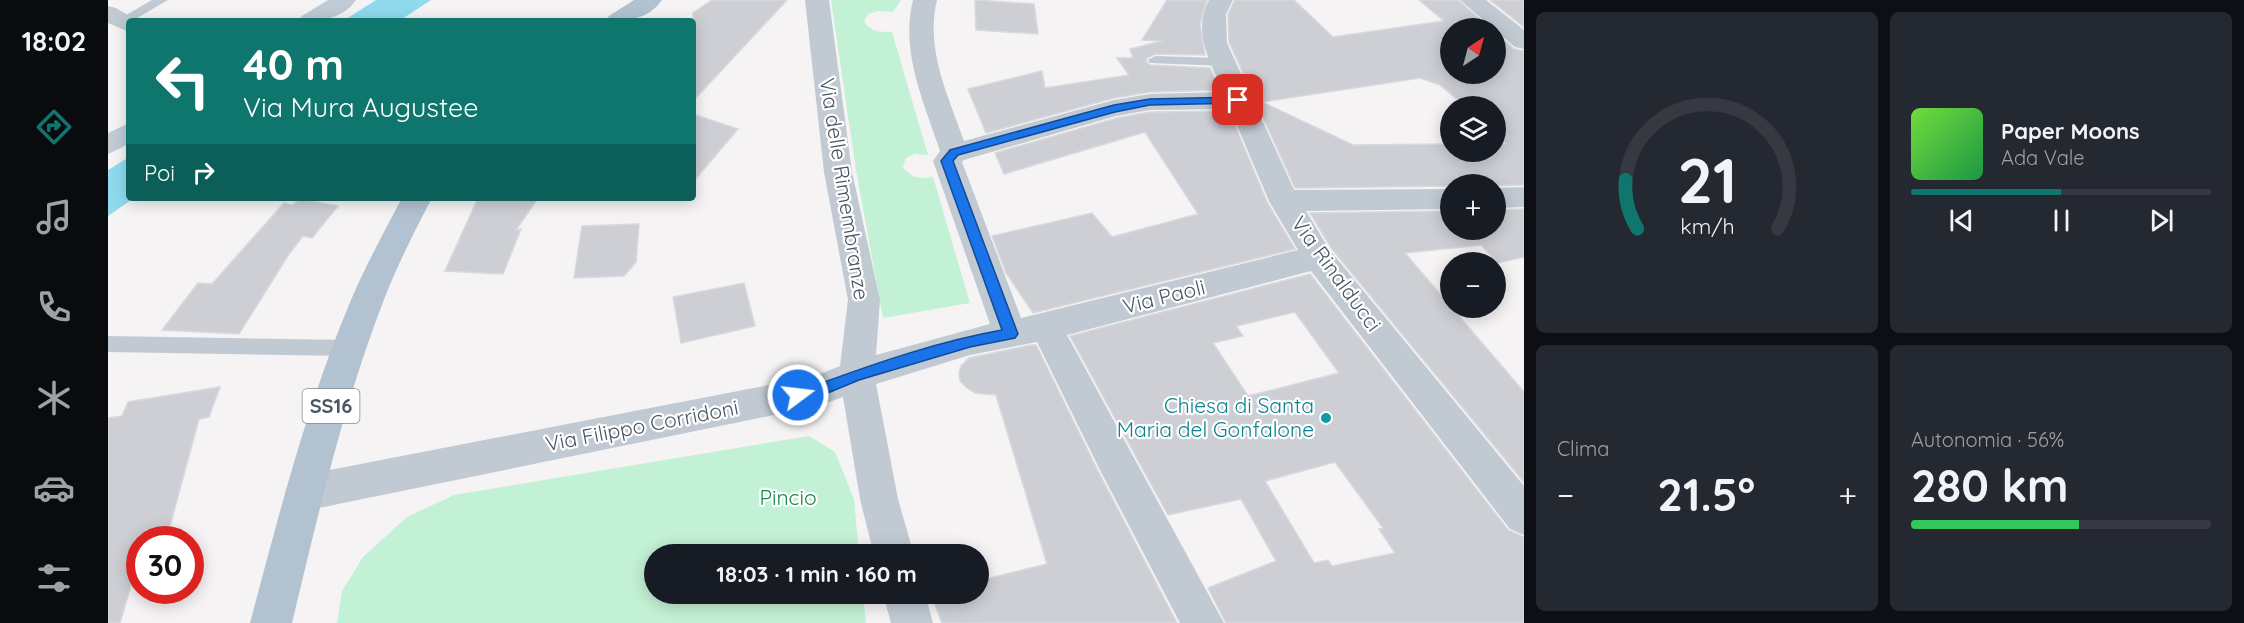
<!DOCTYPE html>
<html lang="it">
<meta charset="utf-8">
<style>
body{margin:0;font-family:Quicksand,sans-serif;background:#242831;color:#f1f3f6;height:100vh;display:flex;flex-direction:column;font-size:22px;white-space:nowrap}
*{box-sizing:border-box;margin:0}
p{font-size:20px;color:#9ea1a6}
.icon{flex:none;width:33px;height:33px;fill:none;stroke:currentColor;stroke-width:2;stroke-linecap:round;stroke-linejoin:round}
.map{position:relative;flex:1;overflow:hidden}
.drawer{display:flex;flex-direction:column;gap:12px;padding:12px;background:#0d0f14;width:720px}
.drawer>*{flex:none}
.guide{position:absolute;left:18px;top:18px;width:570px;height:183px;border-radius:6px;box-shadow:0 3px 15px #0003;background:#0f766e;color:#fff;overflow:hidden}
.needle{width:39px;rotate:36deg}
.fabs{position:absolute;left:1332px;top:18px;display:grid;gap:12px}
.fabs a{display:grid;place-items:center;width:66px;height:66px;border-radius:50%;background:#171b24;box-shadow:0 3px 15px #0003;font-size:30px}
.speed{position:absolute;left:18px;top:526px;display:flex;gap:12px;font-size:30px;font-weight:700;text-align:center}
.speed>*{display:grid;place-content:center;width:78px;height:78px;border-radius:50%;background:#171b24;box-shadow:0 3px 15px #0003;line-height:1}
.speed .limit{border:9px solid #d22;background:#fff;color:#111}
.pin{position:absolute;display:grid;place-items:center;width:51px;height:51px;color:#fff;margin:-26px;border-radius:12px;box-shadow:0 3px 9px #0006}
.me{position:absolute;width:66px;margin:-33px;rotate:75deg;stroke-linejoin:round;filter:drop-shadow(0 0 4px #0008)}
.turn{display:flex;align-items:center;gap:21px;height:126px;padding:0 18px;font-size:27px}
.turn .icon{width:78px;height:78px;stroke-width:2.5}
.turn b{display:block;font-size:42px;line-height:51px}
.then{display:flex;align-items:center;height:57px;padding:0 18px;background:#0003;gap:12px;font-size:22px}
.big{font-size:45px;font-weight:800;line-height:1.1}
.drawer .widget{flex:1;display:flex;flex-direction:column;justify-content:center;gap:9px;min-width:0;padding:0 21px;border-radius:9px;background:#242831}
.drawer .dial{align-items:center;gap:0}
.dial svg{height:156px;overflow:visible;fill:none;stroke:#363941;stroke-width:7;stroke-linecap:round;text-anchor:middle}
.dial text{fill:#f1f3f6;stroke:none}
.song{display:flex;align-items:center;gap:18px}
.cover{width:72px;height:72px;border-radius:9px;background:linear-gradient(135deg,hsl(100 70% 55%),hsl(140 70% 35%))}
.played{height:6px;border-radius:3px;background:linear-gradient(90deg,#0f766e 50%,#363941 50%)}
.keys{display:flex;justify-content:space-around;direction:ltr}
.heat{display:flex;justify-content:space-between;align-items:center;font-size:33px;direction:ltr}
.charge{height:9px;border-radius:4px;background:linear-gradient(90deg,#34c759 56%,#363941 0)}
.drawer .tiles{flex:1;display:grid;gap:12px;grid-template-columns:repeat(2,1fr)}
.trip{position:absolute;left:536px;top:544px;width:345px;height:60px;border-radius:30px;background:#171b24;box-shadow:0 3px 15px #0003;font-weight:800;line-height:60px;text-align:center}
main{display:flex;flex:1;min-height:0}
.dock{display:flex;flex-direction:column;width:108px;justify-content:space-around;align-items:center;background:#090b0e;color:#9ea1a6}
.dock .icon{width:42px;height:42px}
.dock .selected{color:#0f766e}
.dock b{font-size:27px;color:#f1f3f6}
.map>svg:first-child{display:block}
.green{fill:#c3f1d5}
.water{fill:#90daee}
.building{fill:#cdcfd5;stroke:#d7d9de;stroke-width:1.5;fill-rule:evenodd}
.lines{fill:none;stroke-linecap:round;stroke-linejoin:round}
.lane{fill:#c1cad2;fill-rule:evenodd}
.street{fill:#c1cad2;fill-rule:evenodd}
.secondary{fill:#c1cbd6;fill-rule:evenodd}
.primary{fill:#b3c2d1;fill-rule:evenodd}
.route{fill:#1a73e8;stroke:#114b97;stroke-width:1.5}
.culture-dot{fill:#0f9aa8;stroke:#fff;stroke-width:2}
.labels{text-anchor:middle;stroke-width:4.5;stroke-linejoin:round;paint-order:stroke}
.shield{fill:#fff;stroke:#808990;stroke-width:1.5}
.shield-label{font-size:20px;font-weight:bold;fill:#4a5661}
.street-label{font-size:21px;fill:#4a5661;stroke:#fff}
.culture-label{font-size:21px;fill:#0d838f;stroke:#fff;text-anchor:end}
.park-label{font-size:21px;fill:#17864f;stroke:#fff}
</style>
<main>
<nav class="dock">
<b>18:02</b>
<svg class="icon selected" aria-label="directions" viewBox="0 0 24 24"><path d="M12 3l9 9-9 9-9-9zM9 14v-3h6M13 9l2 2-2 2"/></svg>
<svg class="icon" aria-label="music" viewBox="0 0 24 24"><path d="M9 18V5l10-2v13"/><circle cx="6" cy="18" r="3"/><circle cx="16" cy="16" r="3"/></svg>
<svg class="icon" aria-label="phone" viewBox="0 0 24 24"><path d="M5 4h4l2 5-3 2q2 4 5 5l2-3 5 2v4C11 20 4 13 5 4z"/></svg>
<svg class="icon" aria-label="climate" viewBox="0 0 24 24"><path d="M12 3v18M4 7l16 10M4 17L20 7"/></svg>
<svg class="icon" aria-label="car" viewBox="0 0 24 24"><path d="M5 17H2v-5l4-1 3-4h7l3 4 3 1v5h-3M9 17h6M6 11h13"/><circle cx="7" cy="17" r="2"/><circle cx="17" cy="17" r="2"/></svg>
<svg class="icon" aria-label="filters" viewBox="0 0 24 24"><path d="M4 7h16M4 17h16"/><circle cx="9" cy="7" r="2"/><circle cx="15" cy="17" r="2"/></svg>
</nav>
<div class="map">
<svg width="1416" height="623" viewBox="0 0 1416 623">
<rect width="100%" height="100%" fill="#f5f3f3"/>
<path class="green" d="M 723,0 L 793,0 L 785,12 L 770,11 L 760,14 L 756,21 C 762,32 772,32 784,32 L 820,155 L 807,154 L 798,158 L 795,167 C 804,179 812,179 825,177 L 862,303 L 775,318 L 748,170 Z
M 701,436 L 727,452 L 746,499 L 751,555 L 546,555 L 546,594 L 755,594 L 758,623 L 229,623 L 234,591 L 255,557 L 299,517 L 346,495 Z"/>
<path class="water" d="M 268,0 L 323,0 L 291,21 L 235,21 Z
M 21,157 L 21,198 L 26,198 L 0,216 L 0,170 Z"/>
<path class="building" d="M 604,0 L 679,0 L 585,101 L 585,13 Z
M 867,0 L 926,4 L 930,34 L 868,30 Z
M 1059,0 L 1099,0 L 1092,24 L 1097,55 L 1047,54 L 1039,58 L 1038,61 L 1042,65 L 1102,68 L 1112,90 L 1042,92 L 1006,98 L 878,133 L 860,89 L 934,71 L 937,88 L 1021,75 L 1009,58 L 1025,58 L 1022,49 L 1054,41 L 1034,40 Z
M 1127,0 L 1186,0 L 1225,37 L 1336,21 L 1311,0 L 1350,0 L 1382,28 L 1342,28 L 1342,74 L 1388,74 L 1388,33 L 1406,49 L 1416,51 L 1416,185 L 1187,188 L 1121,42 L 1120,14 ZM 1312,78 L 1332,85 L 1357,106 L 1388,106 L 1388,133 L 1399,144 L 1388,144 L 1388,152 L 1342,152 L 1342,144 L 1245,145 L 1154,102 Z
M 1382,0 L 1416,0 L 1416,27 Z
M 1121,111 L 1159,202 L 1187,249 L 925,313 L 898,273 L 884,236 L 984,213 L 1004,237 L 1090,214 L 1037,132 L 896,174 L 887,153 L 1009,118 L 1042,112 Z
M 585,114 L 630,129 L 585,182 Z
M 370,198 L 430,198 L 408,230 L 413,229 L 395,274 L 337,271 Z
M 193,199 L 230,206 L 204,238 L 195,236 L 181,254 L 131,334 L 54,330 L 90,283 L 104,284 L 176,203 L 184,205 Z
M 1416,209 L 1416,257 L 1390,263 L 1373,245 L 1297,253 L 1416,392 L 1416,482 L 1223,248 L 1202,213 L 1342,211 L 1342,230 L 1388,230 L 1388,210 Z
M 531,224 L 528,262 L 516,276 L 466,278 L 474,226 Z
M 1202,274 L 1400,530 L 1416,537 L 1416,623 L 1118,623 L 1100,588 L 1168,561 L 1133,499 L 1060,515 L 962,336 ZM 1187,312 L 1231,373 L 1140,396 L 1105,343 L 1135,336 L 1128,326 ZM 1227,462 L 1275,528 L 1271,529 L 1287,553 L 1224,566 L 1220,560 L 1206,563 L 1157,481 Z
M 636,283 L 647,326 L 573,343 L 565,297 Z
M 923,345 L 928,345 L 990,471 L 1069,623 L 834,623 L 823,594 L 870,594 L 870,581 L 939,564 L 888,395 L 867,393 L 859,388 L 852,381 L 851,373 L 853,366 L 861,358 Z
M 112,387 L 101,417 L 91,419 L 62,526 L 38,531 L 36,540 L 32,540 L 32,555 L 12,623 L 0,623 L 0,418 L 14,416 L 20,402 Z"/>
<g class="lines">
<path class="lane" d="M 44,0 L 60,0 L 19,24 L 9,24 L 8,21 Z
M 1047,56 L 1115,58 L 1122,62 L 1115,66 L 1042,63 L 1040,60 Z
M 0,336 L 240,340 L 247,343 L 249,348 L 247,353 L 240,356 L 0,352 Z"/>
<path class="street" d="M 697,0 L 721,0 L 744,172 L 772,300 L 768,355 L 882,324 L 825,161 L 832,151 C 816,102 792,52 805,0 L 829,0 C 817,49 840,95 856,141 L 1006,100 L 1042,94 L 1115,92 C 1102,61 1084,33 1101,0 L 1125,0 L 1118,14 L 1119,43 L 1186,190 L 1342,189 L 1342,209 L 1198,211 L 1221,249 L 1416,486 L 1416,535 L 1402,529 L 1203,271 L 959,335 L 1116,623 L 1072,623 L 992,470 L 929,342 L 862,355 L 768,384 L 790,499 L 806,555 L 766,555 L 752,499 L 735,397 L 710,406 L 196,511 L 182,506 L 177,493 L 182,480 L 196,475 L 707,376 L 732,366 L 740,300 L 716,172 ZM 1122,109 L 1161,201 L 1190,250 L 913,318 L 854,162 L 856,160 L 1008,116 L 1042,110 Z
M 1352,0 L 1378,0 L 1416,30 L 1416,49 L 1407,47 Z
M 0,6 L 8,8 L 30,21 L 21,21 L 21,32 L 0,23 Z
M 1416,187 L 1416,207 L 1388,208 L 1388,188 Z
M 775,594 L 817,594 L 825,623 L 783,623 Z"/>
<path class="secondary" d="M 220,0 L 248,0 C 234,20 212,21 190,21 L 194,16 Z
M 21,123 L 21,144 L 0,154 L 0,133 Z"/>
<path class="primary" d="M 526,0 L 554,0 C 540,20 519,21 497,21 L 501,16 Z
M 294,198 L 324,198 C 306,232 289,266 275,302 C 235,406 210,515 184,623 L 142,623 C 171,514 199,404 243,300 C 258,265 276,232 294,198 Z"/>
</g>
<path class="route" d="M 1130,97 L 1136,100 L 1134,103 L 1042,105 L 1007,112 L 850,155 L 845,161 L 910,334 L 907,338 L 862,347 L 751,380 L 710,397 L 690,401 L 684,399 L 682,395 L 684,390 C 693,387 703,387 711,384 C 771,362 832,341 894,330 L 833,161 L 842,150 L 1006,105 L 1042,99 Z"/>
<circle class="culture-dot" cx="1218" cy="418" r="6"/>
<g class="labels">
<rect class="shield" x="194.5" y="389" width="57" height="34" rx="4.5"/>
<g class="shield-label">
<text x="223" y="413">SS16</text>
</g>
<g class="street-label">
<text transform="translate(736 189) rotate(81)" y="7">Via delle Rimembranze</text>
<text transform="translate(1228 274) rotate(54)" y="7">Via Rinalducci</text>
<text transform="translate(1056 297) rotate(-14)" y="7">Via Paoli</text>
<text transform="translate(534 426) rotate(-11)" y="7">Via Filippo Corridoni</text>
</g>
<g class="culture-label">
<text x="1206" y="413">Chiesa di Santa<tspan x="1206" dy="24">Maria del Gonfalone</tspan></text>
</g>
<g class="park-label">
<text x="680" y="505">Pincio</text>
</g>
</g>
</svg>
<div class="fabs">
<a><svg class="needle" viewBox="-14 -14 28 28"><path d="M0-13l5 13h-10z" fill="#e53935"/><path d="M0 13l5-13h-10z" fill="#9ea1a6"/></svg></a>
<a><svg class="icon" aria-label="layers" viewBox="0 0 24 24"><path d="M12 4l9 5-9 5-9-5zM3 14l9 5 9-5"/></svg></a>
<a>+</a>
<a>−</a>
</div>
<div class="speed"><div class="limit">30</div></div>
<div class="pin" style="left:1130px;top:100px;background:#d93025"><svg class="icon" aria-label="arrive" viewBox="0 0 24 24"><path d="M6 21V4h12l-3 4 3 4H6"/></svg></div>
<svg class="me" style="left:690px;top:395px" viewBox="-20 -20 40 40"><circle r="17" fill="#1a73e8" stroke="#fff" stroke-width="3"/><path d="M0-11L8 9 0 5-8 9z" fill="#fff"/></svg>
<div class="trip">18:03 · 1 min · 160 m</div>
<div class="guide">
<div class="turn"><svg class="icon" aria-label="left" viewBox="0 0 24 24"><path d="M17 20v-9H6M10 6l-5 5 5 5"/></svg><div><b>40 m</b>Via Mura Augustee</div></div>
<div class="then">Poi<svg class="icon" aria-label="right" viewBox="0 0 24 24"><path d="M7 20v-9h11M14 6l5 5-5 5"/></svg></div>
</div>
</div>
<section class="drawer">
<div class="tiles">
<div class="widget dial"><svg viewBox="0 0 100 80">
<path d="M14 69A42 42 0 1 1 86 69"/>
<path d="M14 69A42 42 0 0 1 8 44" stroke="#0f766e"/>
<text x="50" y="56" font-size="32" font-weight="700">21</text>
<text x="50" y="72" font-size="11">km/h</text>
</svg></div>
<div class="widget">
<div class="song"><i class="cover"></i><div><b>Paper Moons</b><p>Ada Vale</p></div></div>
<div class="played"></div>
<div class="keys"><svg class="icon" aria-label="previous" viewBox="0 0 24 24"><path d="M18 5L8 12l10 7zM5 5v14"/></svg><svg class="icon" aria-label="pause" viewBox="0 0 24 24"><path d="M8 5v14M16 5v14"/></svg><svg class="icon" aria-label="next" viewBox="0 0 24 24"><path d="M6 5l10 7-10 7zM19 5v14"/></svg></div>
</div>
<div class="widget"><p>Clima</p>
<div class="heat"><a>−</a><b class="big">21.5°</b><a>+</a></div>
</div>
<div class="widget"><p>Autonomia · 56%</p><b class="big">280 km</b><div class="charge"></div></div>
</div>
</section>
</main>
